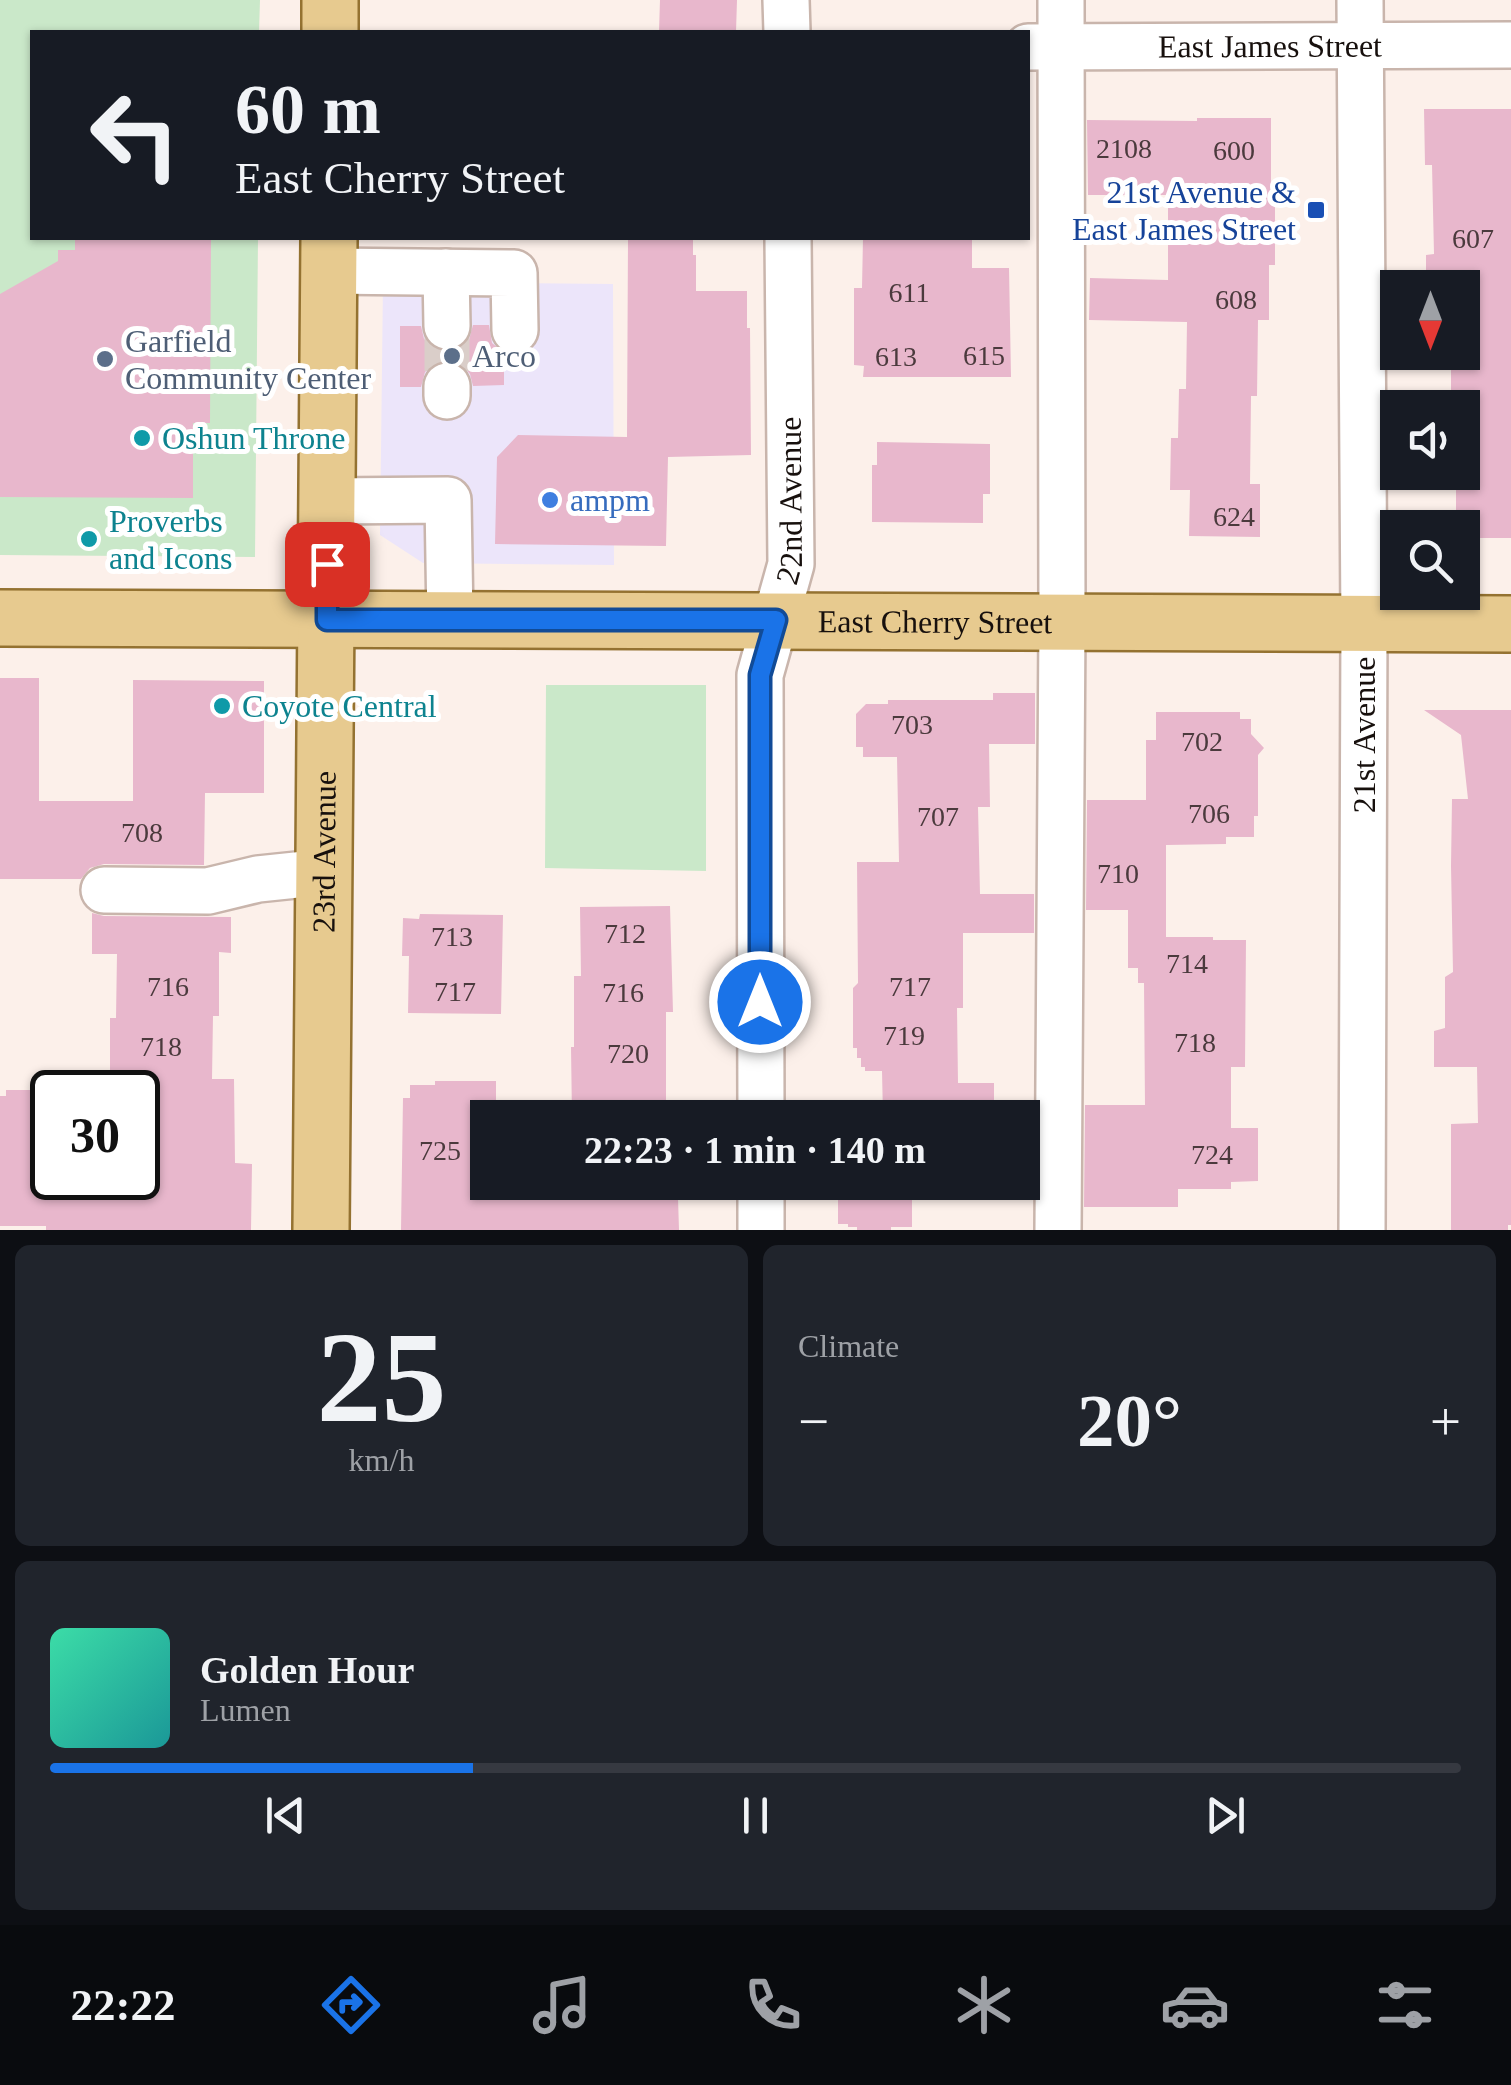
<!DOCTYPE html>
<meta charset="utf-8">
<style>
body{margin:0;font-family:"Times New Roman",serif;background:#20242c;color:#f1f3f6;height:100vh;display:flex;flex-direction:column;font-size:38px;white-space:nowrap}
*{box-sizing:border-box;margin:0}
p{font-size:32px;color:#9ea1a6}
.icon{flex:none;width:55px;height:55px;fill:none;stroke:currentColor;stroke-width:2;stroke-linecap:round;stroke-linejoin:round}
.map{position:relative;height:1230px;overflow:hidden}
.sheet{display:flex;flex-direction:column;gap:15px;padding:15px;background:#0d0f14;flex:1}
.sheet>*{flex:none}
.top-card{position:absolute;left:30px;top:30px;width:1000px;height:210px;border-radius:0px;box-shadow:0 2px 8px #0004;background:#171b24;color:#f1f3f6;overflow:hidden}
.needle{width:65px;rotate:180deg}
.fabs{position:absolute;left:1380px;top:270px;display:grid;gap:20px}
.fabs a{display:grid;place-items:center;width:100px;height:100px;border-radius:0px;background:#171b24;box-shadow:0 2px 8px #0004;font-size:50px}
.speed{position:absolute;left:30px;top:1070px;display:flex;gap:20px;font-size:50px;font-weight:700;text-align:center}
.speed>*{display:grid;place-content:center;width:130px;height:130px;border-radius:50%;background:#171b24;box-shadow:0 2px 8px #0004;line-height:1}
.speed .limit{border:5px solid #111;border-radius:15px;background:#fff;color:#111}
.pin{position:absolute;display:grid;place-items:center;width:85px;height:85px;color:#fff;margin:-42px;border-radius:20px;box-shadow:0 5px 15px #0006}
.me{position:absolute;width:110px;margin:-55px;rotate:0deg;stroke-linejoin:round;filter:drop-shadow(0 0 8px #0008)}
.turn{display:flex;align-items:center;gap:35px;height:210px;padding:0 40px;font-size:45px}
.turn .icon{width:130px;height:130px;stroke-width:2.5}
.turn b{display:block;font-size:70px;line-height:85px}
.big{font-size:75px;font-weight:700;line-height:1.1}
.sheet .card{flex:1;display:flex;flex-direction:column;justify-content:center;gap:15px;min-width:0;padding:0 35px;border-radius:15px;background:#20242c}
.sheet .dial{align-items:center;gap:0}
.dial b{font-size:130px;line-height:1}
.song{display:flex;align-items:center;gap:30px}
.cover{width:120px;height:120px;border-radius:15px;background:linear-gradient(135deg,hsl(160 70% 55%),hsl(180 70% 35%))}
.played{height:10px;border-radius:5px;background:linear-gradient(90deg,#1a73e8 30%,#363941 30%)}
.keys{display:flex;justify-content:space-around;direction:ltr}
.heat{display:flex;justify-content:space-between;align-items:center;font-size:55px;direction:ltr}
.sheet .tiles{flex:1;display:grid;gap:15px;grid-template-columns:1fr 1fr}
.card:last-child{grid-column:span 2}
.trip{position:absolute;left:470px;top:1100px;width:570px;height:100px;border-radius:0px;background:#171b24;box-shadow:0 2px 8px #0004;font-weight:700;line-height:100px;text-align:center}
.menu{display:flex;height:160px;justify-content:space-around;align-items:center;background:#090b0e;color:#9ea1a6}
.menu .icon{width:70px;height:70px}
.menu .current{color:#1a73e8}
.menu b{font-size:45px;color:#f1f3f6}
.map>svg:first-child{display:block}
.commercial{fill:#ece5fa}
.green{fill:#cae8c9}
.building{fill:#e8b7cc}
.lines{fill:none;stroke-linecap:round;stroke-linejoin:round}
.minor-tunnel{stroke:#dacec9;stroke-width:45;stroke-dasharray:45 22;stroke-linecap:butt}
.minor-casing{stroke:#c9b5ac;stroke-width:50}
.major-casing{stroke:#947231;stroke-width:60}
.minor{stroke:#fff;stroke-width:45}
.major{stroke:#e7ca8f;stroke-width:55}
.route-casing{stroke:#114b97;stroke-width:25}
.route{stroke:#1a73e8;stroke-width:18}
.transit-dot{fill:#1a4fb4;stroke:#fff;stroke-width:4}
.service-dot{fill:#5c6f8a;stroke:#fff;stroke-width:4}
.culture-dot{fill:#0f9aa8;stroke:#fff;stroke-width:4}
.shop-dot{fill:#3f7fe0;stroke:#fff;stroke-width:4}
.labels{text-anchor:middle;stroke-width:10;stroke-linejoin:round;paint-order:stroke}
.number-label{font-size:28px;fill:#4b3a3d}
.street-label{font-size:32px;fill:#17100d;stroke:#fff}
.transit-label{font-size:32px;fill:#164399;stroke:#fff;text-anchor:end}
.service-label{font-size:32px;fill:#4e5e75;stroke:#fff;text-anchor:start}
.culture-label{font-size:32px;fill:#0d838f;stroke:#fff;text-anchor:start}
.shop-label{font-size:32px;fill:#366cbe;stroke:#fff;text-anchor:start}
</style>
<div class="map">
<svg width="1511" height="1230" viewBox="0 0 1511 1230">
<rect width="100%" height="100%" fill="#fcf0ea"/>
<path class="commercial" d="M 383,282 L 613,284 L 614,565 L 423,563 L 380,535 Z"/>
<path class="green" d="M 0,0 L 260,0 L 259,32 L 32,32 L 32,238 L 258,238 L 255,557 L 0,555 Z
M 546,685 L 706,685 L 706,871 L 545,868 Z"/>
<path class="building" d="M 660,0 L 737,0 L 736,32 L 659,32 Z
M 1424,109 L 1511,109 L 1511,538 L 1462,538 L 1462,528 L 1456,528 L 1456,472 L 1462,472 L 1462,408 L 1451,408 L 1451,352 L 1462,352 L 1462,288 L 1426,288 L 1426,255 L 1434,254 L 1432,165 L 1425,165 Z
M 1197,118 L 1271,118 L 1271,204 L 1275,204 L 1275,265 L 1269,265 L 1269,320 L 1258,320 L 1257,396 L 1251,396 L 1250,484 L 1260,484 L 1260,537 L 1189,536 L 1190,490 L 1170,490 L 1171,438 L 1178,438 L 1179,389 L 1186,389 L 1187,322 L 1089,320 L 1090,278 L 1168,280 L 1168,195 L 1088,195 L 1087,120 L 1197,121 Z
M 75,238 L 211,238 L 210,423 L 193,423 L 193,498 L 0,497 L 0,294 L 58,261 L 58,250 L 75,250 Z
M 628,238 L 693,238 L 693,255 L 696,255 L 696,291 L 747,291 L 747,328 L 750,328 L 751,455 L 668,457 L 666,546 L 495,544 L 497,457 L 518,435 L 627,437 Z
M 863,238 L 972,238 L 972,268 L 1009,268 L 1011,377 L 863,377 L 864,366 L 854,365 L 854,288 L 862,288 Z
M 473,325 L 489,325 L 492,343 L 504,353 L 504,385 L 473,386 L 470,374 L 461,364 L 446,360 L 435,363 L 425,372 L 421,387 L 400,387 L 400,326 L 421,326 L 424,339 L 434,348 L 448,352 L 460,349 L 469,340 Z
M 877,442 L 990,444 L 990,494 L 983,494 L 983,523 L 872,522 L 872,465 L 877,465 Z
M 0,678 L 39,678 L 39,801 L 133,801 L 133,680 L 264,681 L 264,793 L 205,793 L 204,865 L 104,864 L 90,868 L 81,879 L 0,879 Z
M 993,693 L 1035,693 L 1035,744 L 989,744 L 990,807 L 978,807 L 980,894 L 1034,894 L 1034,933 L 963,933 L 963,1008 L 957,1008 L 958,1083 L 994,1083 L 994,1118 L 883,1116 L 882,1071 L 865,1071 L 865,1067 L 861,1067 L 861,1058 L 857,1058 L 857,1048 L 853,1048 L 853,988 L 858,983 L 857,862 L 899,862 L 897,757 L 863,757 L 863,747 L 856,747 L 856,714 L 866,704 L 888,704 L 888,700 L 993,700 Z
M 1424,710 L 1511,710 L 1511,1225 L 1508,1225 L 1508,1230 L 1451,1230 L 1451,1124 L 1478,1123 L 1477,1067 L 1434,1067 L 1434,1031 L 1445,1028 L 1445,977 L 1453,972 L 1451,866 L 1452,799 L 1468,799 L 1461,735 Z
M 1156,712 L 1240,712 L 1240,719 L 1251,719 L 1251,734 L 1264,748 L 1258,755 L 1258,816 L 1254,816 L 1254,837 L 1226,837 L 1226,844 L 1166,845 L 1166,937 L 1213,937 L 1213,940 L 1246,940 L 1245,1067 L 1231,1067 L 1231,1128 L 1258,1128 L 1258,1181 L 1231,1182 L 1231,1189 L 1178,1189 L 1178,1207 L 1084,1207 L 1085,1105 L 1145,1105 L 1144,983 L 1138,983 L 1138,968 L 1128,968 L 1128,910 L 1086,910 L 1087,800 L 1146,800 L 1146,740 L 1156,740 Z
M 670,906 L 673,1012 L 666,1012 L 666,1118 L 572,1118 L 571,1047 L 574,1047 L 574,976 L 581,976 L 580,907 Z
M 92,913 L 104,916 L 231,917 L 231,953 L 219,952 L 219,1016 L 213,1016 L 212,1079 L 234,1079 L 235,1163 L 252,1164 L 251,1230 L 46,1230 L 46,1226 L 0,1226 L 0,1096 L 6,1096 L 6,1090 L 37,1090 L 36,1161 L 52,1161 L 52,1178 L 138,1178 L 138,1092 L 110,1092 L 110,1018 L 116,1018 L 117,954 L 92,954 Z
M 420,914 L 503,915 L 501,1014 L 408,1013 L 409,956 L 402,956 L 403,918 L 419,919 Z
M 435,1081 L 496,1081 L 496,1118 L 488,1118 L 486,1123 L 486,1186 L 584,1186 L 584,1182 L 664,1182 L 664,1198 L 678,1198 L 679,1230 L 401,1230 L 403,1098 L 410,1098 L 410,1085 L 435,1085 Z
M 838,1187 L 912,1187 L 912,1227 L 891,1227 L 891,1230 L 857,1230 L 857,1227 L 848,1227 L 848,1224 L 838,1224 Z"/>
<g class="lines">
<path class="minor-tunnel" d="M 447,326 L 447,386"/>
<g class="minor-casing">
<g id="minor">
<path d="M 786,0 L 787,32"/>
<path d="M 1360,0 L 1364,624 L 1362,1230"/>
<path id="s1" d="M 1028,47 L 1511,45"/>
<path d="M 328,271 L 514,273 L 515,330"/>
<path d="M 446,272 L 447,326"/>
<path d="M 447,386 L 447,396"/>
<path d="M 328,501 L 448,500 L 450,620"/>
<path d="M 104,890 L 208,891 L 258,879 L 325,872"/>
<path id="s2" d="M 761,1118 L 760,675 L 791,564 L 788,238"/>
<path d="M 761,1182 L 761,1230"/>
<path d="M 1058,1230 L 1062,622 L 1061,0"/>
</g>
</g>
<g class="major-casing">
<g id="major">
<path d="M 330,32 L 330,0"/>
<path id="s3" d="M 0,618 L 1511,624"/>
<path id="s4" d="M 321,1230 L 329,238"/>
</g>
</g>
<use href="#minor" class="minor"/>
<use href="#major" class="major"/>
</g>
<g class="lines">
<g class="route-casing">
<path id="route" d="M 327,564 L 327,620 L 776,620 L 760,675 L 760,1002"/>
</g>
<use href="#route" class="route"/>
</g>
<rect class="transit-dot" x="1306" y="200" width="20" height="20" rx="5"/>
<g class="service-dot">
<circle cx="452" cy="356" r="10"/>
<circle cx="105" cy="359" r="10"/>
</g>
<g class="culture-dot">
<circle cx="142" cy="438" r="10"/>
<circle cx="89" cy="539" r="10"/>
<circle cx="222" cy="706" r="10"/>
</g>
<circle class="shop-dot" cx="550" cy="500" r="10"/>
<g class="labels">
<g class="number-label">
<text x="1124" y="158">2108</text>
<text x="1234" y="160">600</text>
<text x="1473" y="248">607</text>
<text x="909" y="302">611</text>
<text x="1236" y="309">608</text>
<text x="984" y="365">615</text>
<text x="896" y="366">613</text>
<text x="1234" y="526">624</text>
<text x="912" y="734">703</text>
<text x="1202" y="751">702</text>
<text x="1209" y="823">706</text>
<text x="938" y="826">707</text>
<text x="142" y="842">708</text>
<text x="1118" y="883">710</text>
<text x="625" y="943">712</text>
<text x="452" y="946">713</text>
<text x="1187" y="973">714</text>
<text x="168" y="996">716</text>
<text x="910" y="996">717</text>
<text x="455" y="1001">717</text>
<text x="623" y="1002">716</text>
<text x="904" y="1045">719</text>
<text x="1195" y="1052">718</text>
<text x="161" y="1056">718</text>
<text x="628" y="1063">720</text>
<text x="440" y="1160">725</text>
<text x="1212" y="1164">724</text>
</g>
<g class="street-label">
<text dy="11" stroke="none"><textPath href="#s1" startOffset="242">East James Street</textPath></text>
<text dy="11" stroke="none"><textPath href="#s2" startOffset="622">22nd Avenue</textPath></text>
<text dy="11" stroke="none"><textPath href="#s3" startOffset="935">East Cherry Street</textPath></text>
<text transform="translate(1364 735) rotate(-90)" y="11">21st Avenue</text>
<text dy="11" stroke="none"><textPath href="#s4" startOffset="378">23rd Avenue</textPath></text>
</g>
<g class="transit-label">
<text x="1296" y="203">21st Avenue &amp;<tspan x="1296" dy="37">East James Street</tspan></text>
</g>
<g class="service-label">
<text x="125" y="352">Garfield<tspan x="125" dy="37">Community Center</tspan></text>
<text x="472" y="367">Arco</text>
</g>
<g class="culture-label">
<text x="162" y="449">Oshun Throne</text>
<text x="109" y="532">Proverbs<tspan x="109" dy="37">and Icons</tspan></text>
<text x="242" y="717">Coyote Central</text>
</g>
<g class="shop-label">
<text x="570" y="511">ampm</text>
</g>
</g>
</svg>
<div class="fabs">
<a><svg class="needle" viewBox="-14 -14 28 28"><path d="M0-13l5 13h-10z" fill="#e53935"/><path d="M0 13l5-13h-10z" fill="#9ea1a6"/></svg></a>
<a><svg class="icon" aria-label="sound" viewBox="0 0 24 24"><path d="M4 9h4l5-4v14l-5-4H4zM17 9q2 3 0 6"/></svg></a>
<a><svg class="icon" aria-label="search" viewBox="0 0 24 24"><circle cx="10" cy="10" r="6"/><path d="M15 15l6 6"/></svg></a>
</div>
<div class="speed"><div class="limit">30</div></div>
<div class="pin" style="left:327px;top:564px;background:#d93025"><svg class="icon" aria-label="arrive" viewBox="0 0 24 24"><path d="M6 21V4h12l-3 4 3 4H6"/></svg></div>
<svg class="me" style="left:760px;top:1002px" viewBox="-20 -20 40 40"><circle r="17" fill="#1a73e8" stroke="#fff" stroke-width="3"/><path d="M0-11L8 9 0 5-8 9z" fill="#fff"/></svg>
<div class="trip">22:23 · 1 min · 140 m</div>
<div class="top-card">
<div class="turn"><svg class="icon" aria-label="left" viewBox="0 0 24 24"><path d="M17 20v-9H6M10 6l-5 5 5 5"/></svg><div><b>60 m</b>East Cherry Street</div></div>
</div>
</div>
<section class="sheet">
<div class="tiles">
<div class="card dial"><b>25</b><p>km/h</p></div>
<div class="card"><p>Climate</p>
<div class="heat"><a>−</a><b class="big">20°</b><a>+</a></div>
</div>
<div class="card">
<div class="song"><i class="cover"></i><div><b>Golden Hour</b><p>Lumen</p></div></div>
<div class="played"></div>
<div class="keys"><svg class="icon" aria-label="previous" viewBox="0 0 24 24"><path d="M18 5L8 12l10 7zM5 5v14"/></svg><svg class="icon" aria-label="pause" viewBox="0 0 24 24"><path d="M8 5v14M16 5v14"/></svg><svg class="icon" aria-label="next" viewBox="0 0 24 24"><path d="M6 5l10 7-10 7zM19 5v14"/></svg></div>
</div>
</div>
</section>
<nav class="menu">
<b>22:22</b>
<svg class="icon current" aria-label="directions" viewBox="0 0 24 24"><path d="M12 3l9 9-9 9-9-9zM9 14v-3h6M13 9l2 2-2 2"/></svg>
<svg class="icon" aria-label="music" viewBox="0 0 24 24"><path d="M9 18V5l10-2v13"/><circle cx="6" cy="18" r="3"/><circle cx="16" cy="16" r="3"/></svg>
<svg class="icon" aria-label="phone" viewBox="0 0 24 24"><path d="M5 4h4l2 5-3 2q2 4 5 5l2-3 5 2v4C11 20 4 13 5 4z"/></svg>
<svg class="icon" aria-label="climate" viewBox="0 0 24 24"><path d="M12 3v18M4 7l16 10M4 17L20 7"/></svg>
<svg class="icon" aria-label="car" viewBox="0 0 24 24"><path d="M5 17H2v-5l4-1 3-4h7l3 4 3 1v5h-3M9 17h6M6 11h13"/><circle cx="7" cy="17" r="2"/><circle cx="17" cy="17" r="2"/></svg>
<svg class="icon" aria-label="filters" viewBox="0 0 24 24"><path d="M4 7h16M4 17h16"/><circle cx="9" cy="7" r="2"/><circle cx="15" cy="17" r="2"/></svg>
</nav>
